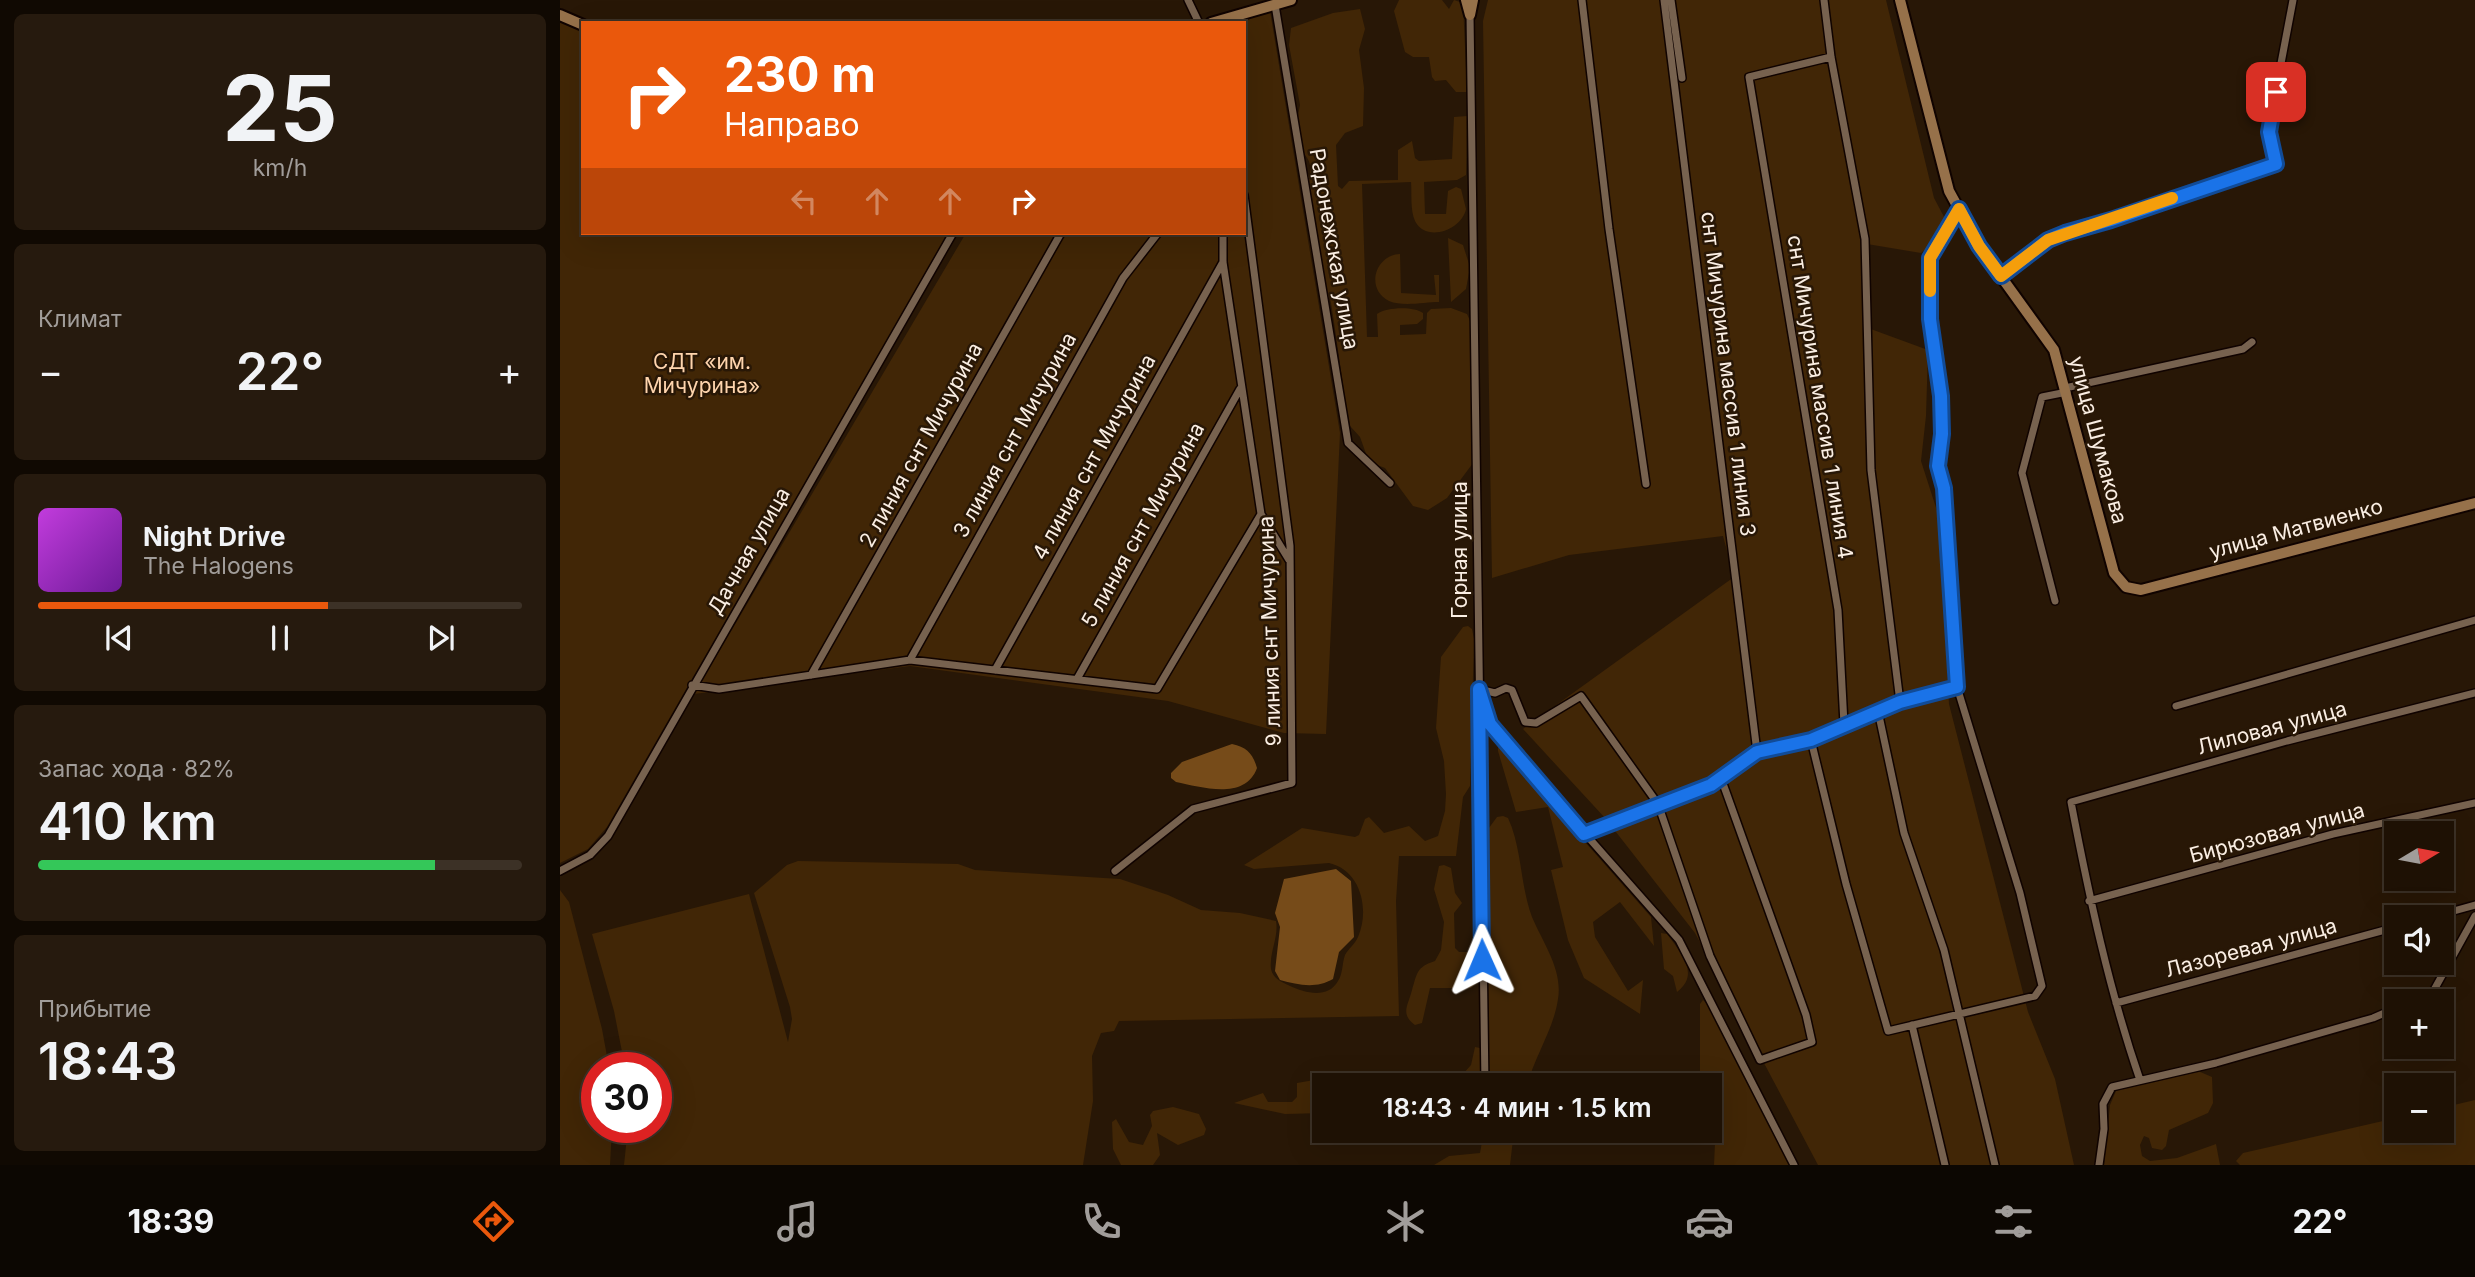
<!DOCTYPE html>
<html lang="ru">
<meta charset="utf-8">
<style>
body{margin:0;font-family:Inter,sans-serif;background:#261a0e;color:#f1f3f6;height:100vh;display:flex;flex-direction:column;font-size:26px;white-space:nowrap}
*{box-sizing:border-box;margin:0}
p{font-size:23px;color:#a19d9a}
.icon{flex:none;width:38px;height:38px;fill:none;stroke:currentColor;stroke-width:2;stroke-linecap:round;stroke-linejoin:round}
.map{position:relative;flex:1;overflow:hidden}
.sheet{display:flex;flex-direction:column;gap:14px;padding:14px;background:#100902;width:560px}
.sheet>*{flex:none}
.banner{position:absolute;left:21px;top:21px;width:665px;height:214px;border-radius:0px;box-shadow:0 7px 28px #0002,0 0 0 2px #3c3126;background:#ea580c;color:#fff;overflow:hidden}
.needle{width:46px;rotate:80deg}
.controls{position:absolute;left:1824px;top:821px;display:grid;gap:14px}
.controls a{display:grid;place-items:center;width:70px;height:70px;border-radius:0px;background:#1e1104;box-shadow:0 7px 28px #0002,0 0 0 2px #3c3126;font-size:35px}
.speed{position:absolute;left:21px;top:1052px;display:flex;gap:14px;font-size:35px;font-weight:700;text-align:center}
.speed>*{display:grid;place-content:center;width:91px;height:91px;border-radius:50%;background:#1e1104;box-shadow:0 7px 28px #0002,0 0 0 2px #3c3126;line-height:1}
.speed .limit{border:10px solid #d22;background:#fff;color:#111}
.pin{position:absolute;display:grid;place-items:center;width:60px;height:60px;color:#fff;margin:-30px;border-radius:14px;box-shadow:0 4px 10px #0006}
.me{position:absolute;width:77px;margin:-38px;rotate:359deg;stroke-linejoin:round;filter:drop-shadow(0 0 5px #0008)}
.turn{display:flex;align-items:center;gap:24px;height:147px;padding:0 28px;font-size:32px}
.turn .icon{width:91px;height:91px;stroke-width:2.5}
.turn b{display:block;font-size:49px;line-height:60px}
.lanes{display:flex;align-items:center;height:66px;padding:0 28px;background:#0003;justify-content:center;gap:35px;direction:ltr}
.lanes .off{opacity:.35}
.big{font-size:52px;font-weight:600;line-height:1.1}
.sheet .card{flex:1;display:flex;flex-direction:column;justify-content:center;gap:10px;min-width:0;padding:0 24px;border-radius:10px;background:#261a0e}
.sheet .dial{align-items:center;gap:0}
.dial b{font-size:91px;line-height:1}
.song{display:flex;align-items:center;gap:21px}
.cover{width:84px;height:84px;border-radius:10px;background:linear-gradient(135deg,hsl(290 70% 55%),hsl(280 70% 35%))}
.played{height:7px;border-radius:4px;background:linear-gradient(90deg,#ea580c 60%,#3c3126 60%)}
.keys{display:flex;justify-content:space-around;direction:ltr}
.heat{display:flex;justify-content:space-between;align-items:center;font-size:38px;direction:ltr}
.charge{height:10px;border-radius:5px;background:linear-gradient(90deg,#34c759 82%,#3c3126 0)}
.trip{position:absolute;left:752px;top:1073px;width:410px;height:70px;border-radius:0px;background:#1e1104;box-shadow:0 7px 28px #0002,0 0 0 2px #3c3126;font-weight:600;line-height:70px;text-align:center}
.dock{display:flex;height:112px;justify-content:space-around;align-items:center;background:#0c0702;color:#a19d9a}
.dock .icon{width:49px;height:49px}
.dock .active{color:#ea580c}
.dock b{font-size:32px;color:#f1f3f6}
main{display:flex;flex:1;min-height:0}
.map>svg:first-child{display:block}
.green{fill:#412606}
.water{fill:#764b19}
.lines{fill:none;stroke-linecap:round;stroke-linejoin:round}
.street-casing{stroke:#100300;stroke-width:10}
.secondary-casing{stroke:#100300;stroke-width:14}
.street{stroke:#77624f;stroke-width:7}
.secondary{stroke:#96714a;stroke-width:10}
.route-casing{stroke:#114b97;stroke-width:18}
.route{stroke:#1a73e8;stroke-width:12}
.slow{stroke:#f59e0b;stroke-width:12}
.labels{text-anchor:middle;stroke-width:5;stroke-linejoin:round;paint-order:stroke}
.street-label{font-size:21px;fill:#faeee3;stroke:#281706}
.park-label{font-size:21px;fill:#fed4ad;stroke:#281706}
</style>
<main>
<section class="sheet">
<div class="card dial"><b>25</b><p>km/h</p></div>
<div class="card"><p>Климат</p>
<div class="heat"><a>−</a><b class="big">22°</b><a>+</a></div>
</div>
<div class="card">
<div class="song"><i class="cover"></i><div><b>Night Drive</b><p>The Halogens</p></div></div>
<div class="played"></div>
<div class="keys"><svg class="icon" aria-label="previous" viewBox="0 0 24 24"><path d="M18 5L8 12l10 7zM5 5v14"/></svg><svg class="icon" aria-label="pause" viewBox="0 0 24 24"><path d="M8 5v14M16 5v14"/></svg><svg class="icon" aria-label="next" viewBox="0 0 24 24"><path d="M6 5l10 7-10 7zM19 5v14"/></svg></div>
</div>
<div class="card"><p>Запас хода · 82%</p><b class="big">410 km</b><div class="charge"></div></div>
<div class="card"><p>Прибытие</p><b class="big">18:43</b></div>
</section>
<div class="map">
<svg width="1915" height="1165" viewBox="0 0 1915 1165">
<rect width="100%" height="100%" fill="#281706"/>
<path class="green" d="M 839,0 L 882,0 L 889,9 L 894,0 L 903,3 L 907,92 L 896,92 L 886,80 L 875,81 L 872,77 L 869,57 L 853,57 L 845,52 L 834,11 Z
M 928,0 L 1326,0 L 1374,198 L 1390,228 L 1361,253 L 1301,243 L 1308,328 L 1368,350 L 1366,416 L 1361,461 L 1379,517 L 1389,704 L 1468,1012 L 1495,1079 L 1514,1165 L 1258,1165 L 1135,933 L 1045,818 L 963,729 L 1174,577 L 1163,536 L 1009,555 L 932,578 L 923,21 Z
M 800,9 L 805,29 L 799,50 L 804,88 L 803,126 L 785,133 L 776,145 L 778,186 L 782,189 L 789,181 L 838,180 L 838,150 L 852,141 L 855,158 L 859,161 L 892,159 L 894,117 L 907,116 L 906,175 L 897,180 L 864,182 L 865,214 L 886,214 L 888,191 L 896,187 L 901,189 L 906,209 C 902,230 866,243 855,221 C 850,210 852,193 851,182 L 802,184 L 807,337 L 818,337 L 817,314 C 826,307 854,306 863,313 L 863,319 L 857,324 L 840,325 L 840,335 L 866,334 L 867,313 L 871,309 L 891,308 L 907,314 L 911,323 L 913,463 L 887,498 L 868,510 L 853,506 L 825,468 L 809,462 L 800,437 L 790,426 C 782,385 778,345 771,303 C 768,288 758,278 754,264 C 748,245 747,219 746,199 C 745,178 762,164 735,147 L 733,142 L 740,105 L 729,45 L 731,28 L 773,13 Z
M 710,11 L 780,433 L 766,734 L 724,733 L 608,701 L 350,666 L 134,694 L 406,233 L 684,233 L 684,23 L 674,23 Z
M 0,21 L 23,31 L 23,233 L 388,233 L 47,827 L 28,849 L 0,863 Z
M 888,238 L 903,245 L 910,267 L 906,289 L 891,302 Z
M 840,254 L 841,293 L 876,295 L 874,275 L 879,275 L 879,302 C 865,302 843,307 829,301 C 805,289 815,255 840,254 Z
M 908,626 L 912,629 L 914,639 L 910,786 L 903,797 L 896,856 L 839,856 L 836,901 L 839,1016 L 559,1021 L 554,1031 L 541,1033 L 532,1056 L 533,1101 L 523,1165 L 64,1165 L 68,1127 L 96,1127 L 96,1068 L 65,1067 L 54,1011 L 32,934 L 189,894 L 228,1042 L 232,1019 L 230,1007 L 194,893 L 227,865 L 238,861 L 398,864 L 415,870 L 560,879 L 608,895 L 641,910 L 680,913 L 716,921 C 719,937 709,953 711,969 C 713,979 722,982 730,986 C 745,993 768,999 778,981 C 783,974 782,963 785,955 C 788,949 795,944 798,937 C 810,910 801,870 769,863 L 694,869 L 684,865 L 742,828 L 795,837 L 799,835 L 805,819 L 809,817 L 824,833 L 849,826 L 865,841 L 878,836 L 885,811 L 886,794 L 884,761 L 876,728 L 881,657 L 903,627 Z
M 938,743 L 1091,917 L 1094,946 L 1060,902 L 1033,922 L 1035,937 L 1068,991 L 1083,980 L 1080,1014 L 1024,978 L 1008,940 L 991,870 L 1003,867 L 988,807 L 956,812 L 938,751 Z
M 943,816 L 948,818 C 962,848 960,885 972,917 C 983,943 1003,970 998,999 C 994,1028 975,1056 967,1085 L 931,1085 L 929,1070 L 926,832 L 937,817 Z
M 884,865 L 891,868 L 895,893 L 902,903 L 894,913 L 895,948 L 899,952 L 912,952 L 915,921 L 919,922 L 917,983 L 911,988 L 870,988 L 862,1023 L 855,1025 C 840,1014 848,1006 852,990 C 857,974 856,967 875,961 L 881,950 L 884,922 L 874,889 L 879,866 Z
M 0,890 L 9,902 L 42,1029 L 49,1067 L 37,1068 L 37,1127 L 52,1127 L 50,1165 L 0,1165 Z
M 1101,933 L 1107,934 C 1120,952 1141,974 1117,992 L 1113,976 L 1104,969 Z
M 1143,1000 L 1147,1004 L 1230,1165 L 1154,1165 L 1155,1143 L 1145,1142 L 1144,1131 L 1150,1130 L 1150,1085 L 1140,1085 L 1140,1004 Z
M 915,1047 L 920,1048 L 922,1085 L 903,1085 L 902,1075 L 911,1065 Z
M 1638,1071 L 1652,1077 L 1653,1103 L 1648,1113 L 1609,1130 L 1606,1146 L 1602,1150 L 1592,1148 L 1589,1138 L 1584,1136 L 1580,1145 L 1582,1156 L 1590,1161 L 1617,1158 L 1656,1144 L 1660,1165 L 1544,1165 L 1550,1105 L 1556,1091 L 1575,1083 Z
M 777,1076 L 788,1077 L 792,1085 L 765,1085 L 765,1113 L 725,1114 L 674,1103 L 703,1093 L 708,1102 L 732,1102 L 737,1097 L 737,1083 Z
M 1915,1100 L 1915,1165 L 1680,1165 L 1676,1161 L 1683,1153 L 1836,1118 L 1836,1130 L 1881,1130 L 1881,1108 Z
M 613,1107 L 639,1114 L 646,1129 L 644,1135 L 618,1145 L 597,1133 L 600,1155 L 593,1165 L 561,1165 L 553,1149 L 552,1122 L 556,1119 L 569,1142 L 583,1145 L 592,1126 L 590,1115 L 593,1111 Z
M 924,1131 L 954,1131 L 950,1165 L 874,1165 L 889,1156 L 920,1153 Z"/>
<path class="water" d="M 672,744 C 687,747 693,754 697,768 C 685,801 641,787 616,782 L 611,778 L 611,773 L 622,762 Z
M 776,869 L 791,881 L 794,937 L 779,952 L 773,979 C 756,989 738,985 720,980 L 715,971 L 720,927 L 715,913 L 724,879 Z"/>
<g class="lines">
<g class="street-casing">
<path id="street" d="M 628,0 L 639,23
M 1022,0 L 1049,229 L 1086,484
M 1104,0 L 1197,752
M 1111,0 L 1122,78
M 1264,0 L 1271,57 L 1305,239 L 1311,470 L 1340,702
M 715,5 L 788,443 L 830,483
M 910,15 L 925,1085
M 1271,57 L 1189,77 L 1278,610 L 1284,724
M 663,233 L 663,262 L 701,514 L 729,560
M 1441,277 L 1488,240 L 1505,233 L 1551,221 L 1716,164 L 1708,132 L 1733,0
M 1505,388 L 1683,349 L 1692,342
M 1495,601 L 1462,473 L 1482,397 L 1507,392
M 350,660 L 563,278 L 598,233
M 435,670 L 663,262
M 251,675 L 501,233
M 517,679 L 680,389
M 132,685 L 159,689 L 350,660 L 597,689 L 701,514
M 919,689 L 935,693 L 946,688 L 952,690 L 965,722 L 976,723 L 1021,696 L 1098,804 L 1150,956 L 1200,1060 L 1252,1042 L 1246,1015 L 1161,778
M 922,703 L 930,724 L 938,735 L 1119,940 L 1234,1165
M 1616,706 L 1915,620
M 1318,711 L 1344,833 L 1384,950 L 1435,1165
M 1251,740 L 1286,884 L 1328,1031 L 1475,996 L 1482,986 L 1460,893 L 1397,687 L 1383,488 L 1378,466 L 1382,434 L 1381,396 L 1371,319 L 1370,258 L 1399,210
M 1024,834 L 1151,785 L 1197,752 L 1251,740 L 1340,702 L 1397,687
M 0,871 L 30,855 L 48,836 L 393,233
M 555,871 L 633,809 L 732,783 L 730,546 L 684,195
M 1529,901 L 1773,834 L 1915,803
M 1872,917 L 1915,905
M 1851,1001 L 1874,990 L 1915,916
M 1556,1003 L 1836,927
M 1352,1025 L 1385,1165
M 1580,1080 C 1549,990 1529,896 1511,802 L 1727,741 L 1915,693
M 755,1120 L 765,1120
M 1539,1165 L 1544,1129 L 1543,1104 L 1552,1087 L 1656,1063 L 1813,1018 L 1836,1008"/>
</g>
<g class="secondary-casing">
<path id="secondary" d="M 906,0 L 910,15 L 913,0
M 1340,0 L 1389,191 L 1419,246 L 1494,350 L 1554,573 L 1566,587 L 1581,590 L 1915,503
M 0,15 L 23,25
M 651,23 L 731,0"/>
</g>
<use href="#street" class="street"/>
<use href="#secondary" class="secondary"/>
</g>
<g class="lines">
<g class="route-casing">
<path id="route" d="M 922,960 L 919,689 L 930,724 L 1024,834 L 1151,785 L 1197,752 L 1251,740 L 1340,702 L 1397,687 L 1384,488 L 1378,466 L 1382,434 L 1381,396 L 1370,319 L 1370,258 L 1399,209 L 1419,246 L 1441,276 L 1488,240 L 1505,233 L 1551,220 L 1716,164 L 1709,132 L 1716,92"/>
</g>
<use href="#route" class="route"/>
<path class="slow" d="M 1370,291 L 1370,258 L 1399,209 L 1419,246 L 1441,276 L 1488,240 L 1612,198"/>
</g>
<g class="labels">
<g class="street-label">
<text transform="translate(774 249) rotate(80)" y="7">Радонежская улица</text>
<text transform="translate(1168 374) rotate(83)" y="7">снт Мичурина массив 1 линия 3</text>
<text transform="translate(1260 397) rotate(81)" y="7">снт Мичурина массив 1 линия 4</text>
<text transform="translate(455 435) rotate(-61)" y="7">3 линия снт Мичурина</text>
<text transform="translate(1538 440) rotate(75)" y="7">улица Шумакова</text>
<text transform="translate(361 445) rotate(-61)" y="7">2 линия снт Мичурина</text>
<text transform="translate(534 457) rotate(-61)" y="7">4 линия снт Мичурина</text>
<text transform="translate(583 525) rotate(-61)" y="7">5 линия снт Мичурина</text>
<text transform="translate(1736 529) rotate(-15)" y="7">улица Матвиенко</text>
<text transform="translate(900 550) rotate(-90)" y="7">Горная улица</text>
<text transform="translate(189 551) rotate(-60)" y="7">Дачная улица</text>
<text transform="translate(710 631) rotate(-92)" y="7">9 линия снт Мичурина</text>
<text transform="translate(1712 728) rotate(-15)" y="7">Лиловая улица</text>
<text transform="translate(1717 833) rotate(-15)" y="7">Бирюзовая улица</text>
<text transform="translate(1691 948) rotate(-15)" y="7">Лазоревая улица</text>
</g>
<g class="park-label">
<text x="142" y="369">СДТ «им.<tspan x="142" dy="24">Мичурина»</tspan></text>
</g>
</g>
</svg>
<div class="controls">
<a><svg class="needle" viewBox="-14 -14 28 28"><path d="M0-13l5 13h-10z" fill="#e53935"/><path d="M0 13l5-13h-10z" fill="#a19d9a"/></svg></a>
<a><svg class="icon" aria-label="sound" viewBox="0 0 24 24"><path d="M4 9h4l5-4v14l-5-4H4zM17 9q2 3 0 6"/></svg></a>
<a>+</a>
<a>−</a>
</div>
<div class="speed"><div class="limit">30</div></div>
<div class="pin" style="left:1716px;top:92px;background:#d93025"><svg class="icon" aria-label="arrive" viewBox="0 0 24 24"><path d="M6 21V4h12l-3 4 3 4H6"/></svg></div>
<svg class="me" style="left:922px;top:960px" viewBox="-20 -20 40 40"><path d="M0-17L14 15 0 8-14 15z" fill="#1a73e8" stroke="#fff" stroke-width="4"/></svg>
<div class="trip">18:43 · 4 мин · 1.5 km</div>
<div class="banner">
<div class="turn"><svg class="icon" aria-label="right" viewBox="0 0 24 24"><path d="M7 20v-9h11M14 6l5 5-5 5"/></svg><div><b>230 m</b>Направо</div></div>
<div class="lanes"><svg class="icon off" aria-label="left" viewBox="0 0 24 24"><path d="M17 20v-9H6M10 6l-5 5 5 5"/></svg><svg class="icon off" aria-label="ahead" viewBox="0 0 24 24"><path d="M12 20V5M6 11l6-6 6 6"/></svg><svg class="icon off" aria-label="ahead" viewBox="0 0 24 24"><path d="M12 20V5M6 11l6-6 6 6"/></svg><svg class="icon" aria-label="right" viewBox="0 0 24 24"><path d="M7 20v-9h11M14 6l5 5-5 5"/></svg></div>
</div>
</div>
</main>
<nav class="dock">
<b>18:39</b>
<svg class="icon active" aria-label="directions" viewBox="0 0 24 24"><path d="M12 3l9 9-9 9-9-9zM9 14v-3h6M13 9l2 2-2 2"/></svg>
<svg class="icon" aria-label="music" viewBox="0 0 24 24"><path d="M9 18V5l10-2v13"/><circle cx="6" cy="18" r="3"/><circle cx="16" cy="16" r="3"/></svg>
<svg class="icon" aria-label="phone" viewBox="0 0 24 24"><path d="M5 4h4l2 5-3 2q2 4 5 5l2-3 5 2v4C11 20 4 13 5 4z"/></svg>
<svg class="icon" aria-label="climate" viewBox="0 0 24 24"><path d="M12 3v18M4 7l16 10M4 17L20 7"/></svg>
<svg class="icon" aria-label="car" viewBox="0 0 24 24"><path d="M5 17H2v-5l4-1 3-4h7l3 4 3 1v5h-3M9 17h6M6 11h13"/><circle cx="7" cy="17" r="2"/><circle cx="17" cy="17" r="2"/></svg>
<svg class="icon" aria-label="filters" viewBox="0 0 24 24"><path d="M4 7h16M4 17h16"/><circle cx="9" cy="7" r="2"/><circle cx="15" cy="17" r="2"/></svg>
<b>22°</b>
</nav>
